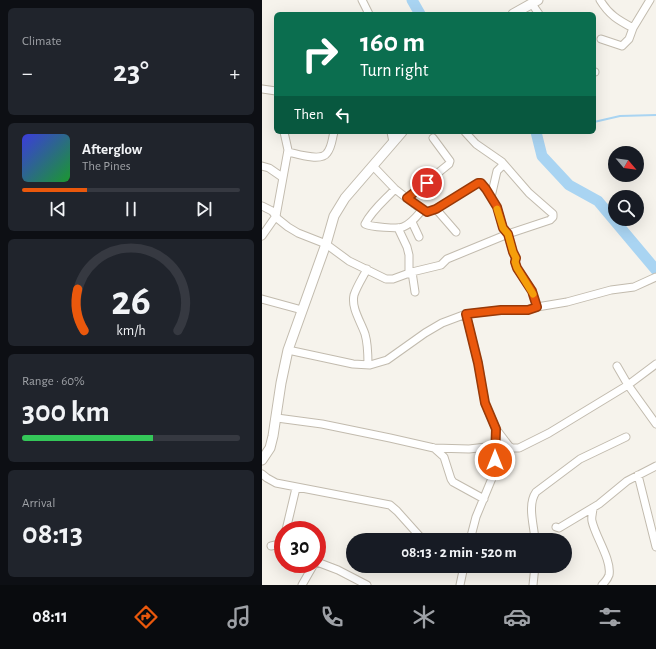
<!DOCTYPE html>
<meta charset="utf-8">
<style>
body{margin:0;font-family:"Alegreya Sans",sans-serif;background:#20242c;color:#f1f3f6;height:100vh;display:flex;flex-direction:column;font-size:15px;white-space:nowrap}
*{box-sizing:border-box;margin:0}
p{font-size:13px;color:#9ea1a6}
.icon{flex:none;width:22px;height:22px;fill:none;stroke:currentColor;stroke-width:2;stroke-linecap:round;stroke-linejoin:round}
.map{position:relative;flex:1;overflow:hidden}
.sheet{display:flex;flex-direction:column;gap:8px;padding:8px;background:#0d0f14;width:262px}
.sheet>*{flex:none}
.guide{position:absolute;left:12px;top:12px;width:322px;height:122px;border-radius:6px;box-shadow:0 4px 16px #0002;background:#0b6e4f;color:#fff;overflow:hidden}
.needle{width:26px;rotate:119deg}
.buttons{position:absolute;left:346px;top:146px;display:grid;gap:8px}
.buttons a{display:grid;place-items:center;width:36px;height:36px;border-radius:50%;background:#171b24;box-shadow:0 4px 16px #0002;font-size:20px}
.speed{position:absolute;left:12px;top:521px;display:flex;gap:8px;font-size:20px;font-weight:700;text-align:center}
.speed>*{display:grid;place-content:center;width:52px;height:52px;border-radius:50%;background:#171b24;box-shadow:0 4px 16px #0002;line-height:1}
.speed .limit{border:6px solid #d22;background:#fff;color:#111}
.pin{position:absolute;display:grid;place-items:center;width:34px;height:34px;color:#fff;margin:-17px;border:2px solid #fff;border-radius:50%;box-shadow:0 1px 4px #0007}
.me{position:absolute;width:44px;margin:-22px;rotate:0deg;stroke-linejoin:round;filter:drop-shadow(0 0 3px #0008)}
.turn{display:flex;align-items:center;gap:14px;height:84px;padding:0 20px;font-size:18px}
.turn .icon{width:52px;height:52px;stroke-width:2.5}
.turn b{display:block;font-size:28px;line-height:34px}
.then{display:flex;align-items:center;height:38px;padding:0 20px;background:#0003;gap:8px;font-size:15px}
.big{font-size:30px;font-weight:700;line-height:1.1}
.sheet .tile{flex:1;display:flex;flex-direction:column;justify-content:center;gap:6px;min-width:0;padding:0 14px;border-radius:6px;background:#20242c}
.sheet .dial{align-items:center;gap:0}
.dial svg{height:104px;overflow:visible;fill:none;stroke:#363941;stroke-width:7;stroke-linecap:round;text-anchor:middle}
.dial text{fill:#f1f3f6;stroke:none}
.song{display:flex;align-items:center;gap:12px}
.cover{width:48px;height:48px;border-radius:6px;background:linear-gradient(135deg,hsl(240 70% 55%),hsl(130 70% 35%))}
.played{height:4px;border-radius:2px;background:linear-gradient(90deg,#ea580c 30%,#363941 30%)}
.keys{display:flex;justify-content:space-around;direction:ltr}
.heat{display:flex;justify-content:space-between;align-items:center;font-size:22px;direction:ltr}
.charge{height:6px;border-radius:3px;background:linear-gradient(90deg,#34c759 60%,#363941 0)}
.trip{position:absolute;left:84px;top:533px;width:226px;height:40px;border-radius:20px;background:#171b24;box-shadow:0 4px 16px #0002;font-weight:700;line-height:40px;text-align:center}
.menu{display:flex;height:64px;justify-content:space-around;align-items:center;background:#090b0e;color:#9ea1a6}
.menu .icon{width:28px;height:28px}
.menu .current{color:#ea580c}
.menu b{font-size:18px;color:#f1f3f6}
main{display:flex;flex:1;min-height:0}
.map>svg:first-child{display:block}
.lines{fill:none;stroke-linecap:round;stroke-linejoin:round}
.stream{stroke:#a9d4f2;stroke-width:2}
.river{stroke:#a9d4f2;stroke-width:11}
.minor-casing{stroke:#c2bbae;stroke-width:9}
.tertiary-casing{stroke:#c2bbae;stroke-width:11}
.minor{stroke:#fff;stroke-width:7}
.tertiary{stroke:#fff;stroke-width:9}
.route-casing{stroke:#983908;stroke-width:10}
.route{stroke:#ea580c;stroke-width:7}
.slow{stroke:#f59e0b;stroke-width:7}
</style>
<main>
<section class="sheet">
<div class="tile"><p>Climate</p>
<div class="heat"><a>−</a><b class="big">23°</b><a>+</a></div>
</div>
<div class="tile">
<div class="song"><i class="cover"></i><div><b>Afterglow</b><p>The Pines</p></div></div>
<div class="played"></div>
<div class="keys"><svg class="icon" aria-label="previous" viewBox="0 0 24 24"><path d="M18 5L8 12l10 7zM5 5v14"/></svg><svg class="icon" aria-label="pause" viewBox="0 0 24 24"><path d="M8 5v14M16 5v14"/></svg><svg class="icon" aria-label="next" viewBox="0 0 24 24"><path d="M6 5l10 7-10 7zM19 5v14"/></svg></div>
</div>
<div class="tile dial"><svg viewBox="0 0 100 80">
<path d="M14 69A42 42 0 1 1 86 69"/>
<path d="M14 69A42 42 0 0 1 9 37" stroke="#ea580c"/>
<text x="50" y="56" font-size="32" font-weight="700">26</text>
<text x="50" y="72" font-size="11">km/h</text>
</svg></div>
<div class="tile"><p>Range · 60%</p><b class="big">300 km</b><div class="charge"></div></div>
<div class="tile"><p>Arrival</p><b class="big">08:13</b></div>
</section>
<div class="map">
<svg width="394" height="585" viewBox="0 0 394 585">
<rect width="100%" height="100%" fill="#f6f3ec"/>
<g class="lines">
<path class="stream" d="M 332,122 L 358,116 L 394,115"/>
<path class="river" d="M 150,0 L 158,14
M 274,132 L 280,156 L 307,185 L 336,201 L 394,270"/>
<g class="minor-casing">
<path id="minor" d="M 100,0 L 107,14
M 338,0 C 347,15 356,20 371,28
M 270,4 L 277,14
M 339,39 L 360,46 L 367,39 L 371,28 L 388,0
M 332,72 L 333,72
M 0,89 L 14,91
M 129,132 L 131,142
M 26,152 C 35,154 59,162 65,153 C 70,147 70,139 72,132
M 0,166 L 7,168 L 20,177
M 111,166 L 133,189 L 160,210 L 165,212 L 174,209 L 216,183 L 219,183 L 224,189 L 235,207 L 241,228 L 246,234 L 251,252 L 253,258 L 253,262 L 255,268 L 270,291 L 275,307
M 133,189 C 123,200 110,210 103,224 C 109,227 136,229 141,227 C 149,224 155,216 160,210
M 229,197 L 235,171 L 240,166 L 240,162
M 145,198 L 187,164 L 188,161 L 171,138
M 0,206 L 10,211 L 16,219 L 26,227 L 36,233 L 64,244 L 87,261 L 124,279 L 131,279 L 150,272 L 179,265 L 185,259 L 246,234 L 288,220 L 291,217 L 291,214 L 267,193 L 240,162 L 214,144 L 203,132
M 174,209 L 194,232
M 150,222 L 157,237
M 136,228 L 145,247 L 147,255 L 147,274
M 0,236 L 14,216 L 26,150 L 22,132
M 105,269 C 101,277 95,286 92,295 C 89,308 99,322 103,334 C 106,344 106,354 106,365
M 150,272 L 153,292
M 0,299 L 40,310
M 204,314 L 216,363 L 223,403 L 234,429 L 247,446 L 250,448 L 257,448 L 287,433 L 366,385 L 394,364
M 26,350 L 91,364 L 108,365 L 125,360 L 163,333 L 180,323 L 204,314 L 239,310 L 266,310 L 275,307 L 305,302 L 349,290 L 372,287 L 394,277
M 355,366 L 366,385 L 394,424
M 15,418 L 60,424 L 128,438 L 172,448 L 207,449 L 233,446
M 172,448 L 182,457 L 189,479 L 191,482 L 222,499
M 0,474 L 5,478 L 14,483 L 128,505 L 135,511 L 161,540
M 376,475 L 394,547
M 331,508 C 331,512 329,517 330,521 C 333,536 350,560 347,575 C 346,578 343,582 340,585
M 294,527 L 297,528 L 337,504 L 365,481 L 394,466
M 24,530 L 34,488
M 208,540 L 214,517 L 233,471 L 234,429
M 273,540 C 272,525 265,505 274,492 L 318,459 L 364,437
M 9,546 L 18,544 L 21,541
M 55,562 L 76,570 L 105,585
M 40,585 L 52,564
M 198,585 L 202,566
M 271,585 L 273,566"/>
</g>
<g class="tertiary-casing">
<path id="tertiary" d="M 251,14 L 276,0
M 0,460 L 8,448 L 11,436 L 19,383 L 26,350 L 64,244 L 72,216 L 83,198 L 140,132"/>
</g>
<use href="#minor" class="minor"/>
<use href="#tertiary" class="tertiary"/>
</g>
<g class="lines">
<g class="route-casing">
<path id="route" d="M 165,183 L 145,198 L 165,212 L 174,209 L 216,183 L 219,183 L 224,189 L 235,207 L 241,228 L 246,234 L 251,252 L 254,258 L 253,262 L 255,268 L 270,291 L 275,307 L 266,310 L 239,310 L 204,314 L 216,363 L 223,403 L 234,429 L 233,460"/>
</g>
<use href="#route" class="route"/>
<path class="slow" d="M 235,209 L 241,228 L 246,234 L 251,252 L 254,258 L 253,262 L 255,268 L 271,294"/>
</g>
</svg>
<div class="buttons">
<a><svg class="needle" viewBox="-14 -14 28 28"><path d="M0-13l5 13h-10z" fill="#e53935"/><path d="M0 13l5-13h-10z" fill="#9ea1a6"/></svg></a>
<a><svg class="icon" aria-label="search" viewBox="0 0 24 24"><circle cx="10" cy="10" r="6"/><path d="M15 15l6 6"/></svg></a>
</div>
<div class="speed"><div class="limit">30</div></div>
<div class="pin" style="left:165px;top:183px;background:#d93025"><svg class="icon" aria-label="arrive" viewBox="0 0 24 24"><path d="M6 21V4h12l-3 4 3 4H6"/></svg></div>
<svg class="me" style="left:233px;top:460px" viewBox="-20 -20 40 40"><circle r="17" fill="#ea580c" stroke="#fff" stroke-width="3"/><path d="M0-11L8 9 0 5-8 9z" fill="#fff"/></svg>
<div class="trip">08:13 · 2 min · 520 m</div>
<div class="guide">
<div class="turn"><svg class="icon" aria-label="right" viewBox="0 0 24 24"><path d="M7 20v-9h11M14 6l5 5-5 5"/></svg><div><b>160 m</b>Turn right</div></div>
<div class="then">Then<svg class="icon" aria-label="left" viewBox="0 0 24 24"><path d="M17 20v-9H6M10 6l-5 5 5 5"/></svg></div>
</div>
</div>
</main>
<nav class="menu">
<b>08:11</b>
<svg class="icon current" aria-label="directions" viewBox="0 0 24 24"><path d="M12 3l9 9-9 9-9-9zM9 14v-3h6M13 9l2 2-2 2"/></svg>
<svg class="icon" aria-label="music" viewBox="0 0 24 24"><path d="M9 18V5l10-2v13"/><circle cx="6" cy="18" r="3"/><circle cx="16" cy="16" r="3"/></svg>
<svg class="icon" aria-label="phone" viewBox="0 0 24 24"><path d="M5 4h4l2 5-3 2q2 4 5 5l2-3 5 2v4C11 20 4 13 5 4z"/></svg>
<svg class="icon" aria-label="climate" viewBox="0 0 24 24"><path d="M12 3v18M4 7l16 10M4 17L20 7"/></svg>
<svg class="icon" aria-label="car" viewBox="0 0 24 24"><path d="M5 17H2v-5l4-1 3-4h7l3 4 3 1v5h-3M9 17h6M6 11h13"/><circle cx="7" cy="17" r="2"/><circle cx="17" cy="17" r="2"/></svg>
<svg class="icon" aria-label="filters" viewBox="0 0 24 24"><path d="M4 7h16M4 17h16"/><circle cx="9" cy="7" r="2"/><circle cx="15" cy="17" r="2"/></svg>
</nav>
